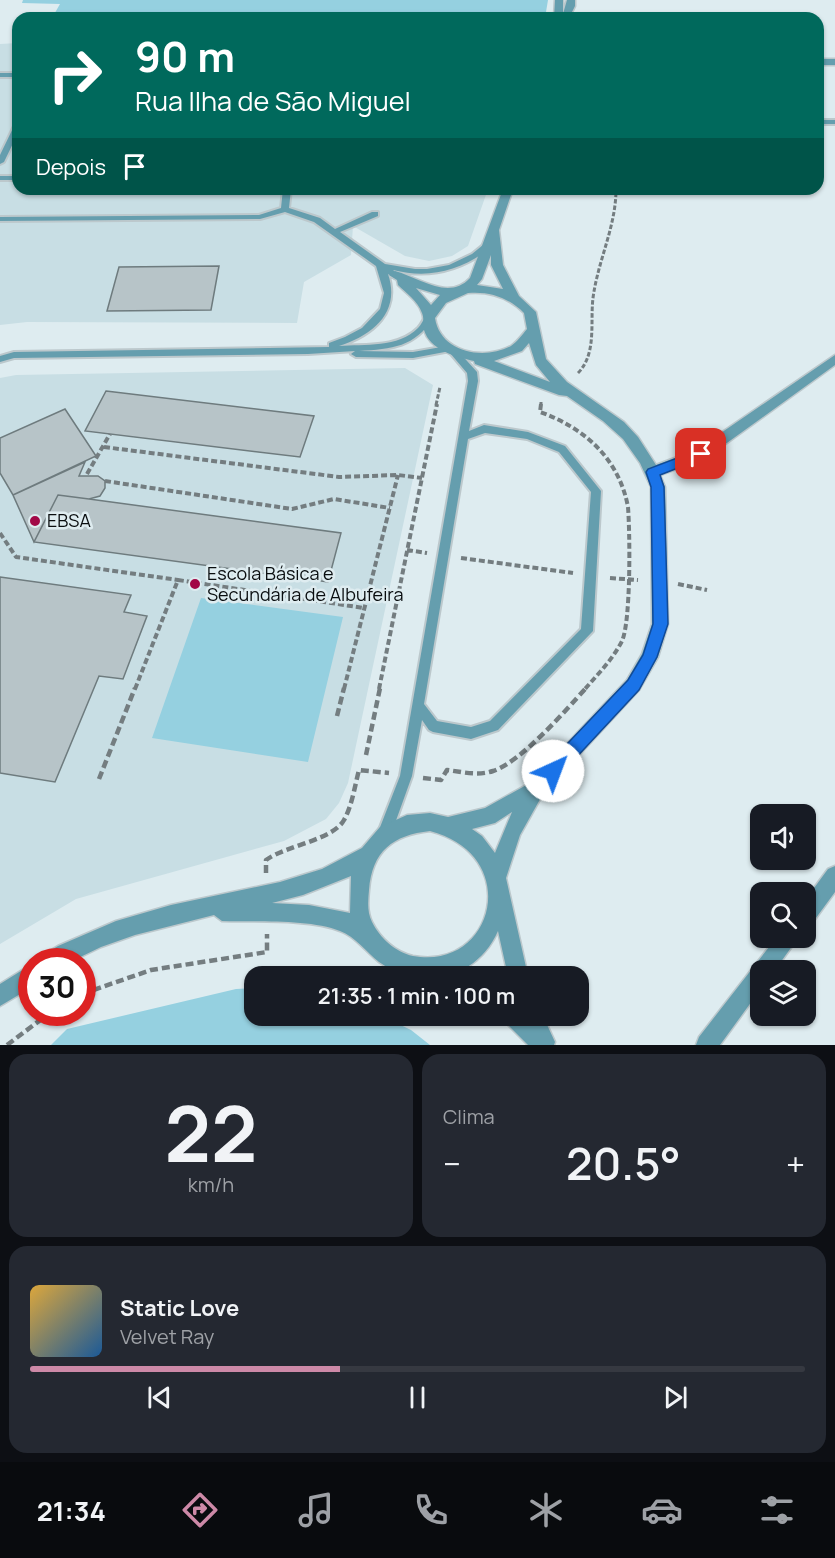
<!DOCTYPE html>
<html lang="pt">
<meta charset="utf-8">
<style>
body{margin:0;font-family:Manrope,sans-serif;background:#242831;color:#f1f3f6;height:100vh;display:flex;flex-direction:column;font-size:22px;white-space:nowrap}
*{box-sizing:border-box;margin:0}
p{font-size:20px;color:#9ea1a6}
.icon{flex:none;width:33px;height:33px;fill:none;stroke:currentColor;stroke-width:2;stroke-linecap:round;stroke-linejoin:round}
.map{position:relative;height:1045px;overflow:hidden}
.panel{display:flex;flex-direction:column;gap:9px;padding:9px;background:#0d0f14;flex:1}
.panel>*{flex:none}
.guide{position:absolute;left:12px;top:12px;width:812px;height:183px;border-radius:18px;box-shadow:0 2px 4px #0004;background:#00695c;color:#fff;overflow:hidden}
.controls{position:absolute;left:750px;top:804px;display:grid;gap:12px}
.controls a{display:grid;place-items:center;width:66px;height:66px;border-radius:12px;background:#171b24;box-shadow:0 2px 4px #0004;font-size:30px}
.speed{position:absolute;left:18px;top:948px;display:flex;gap:12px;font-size:30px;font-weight:700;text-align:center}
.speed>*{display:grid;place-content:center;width:78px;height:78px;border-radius:50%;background:#171b24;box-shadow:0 2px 4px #0004;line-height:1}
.speed .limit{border:9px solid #d22;background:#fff;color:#111}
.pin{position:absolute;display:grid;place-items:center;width:51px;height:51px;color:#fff;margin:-26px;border-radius:12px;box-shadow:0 3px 9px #0006}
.me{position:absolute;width:66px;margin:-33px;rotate:43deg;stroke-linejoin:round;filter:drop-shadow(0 0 4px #0008)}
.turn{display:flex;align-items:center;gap:21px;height:126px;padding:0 24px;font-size:27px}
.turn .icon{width:78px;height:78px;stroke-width:2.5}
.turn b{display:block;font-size:42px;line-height:51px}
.then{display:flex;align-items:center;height:57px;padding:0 24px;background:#0003;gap:12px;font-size:22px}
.big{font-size:45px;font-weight:600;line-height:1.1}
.panel .widget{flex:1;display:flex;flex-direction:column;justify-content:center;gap:9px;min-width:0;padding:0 21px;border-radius:18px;background:#242831}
.panel .dial{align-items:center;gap:0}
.dial b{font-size:78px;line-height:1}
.song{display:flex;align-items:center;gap:18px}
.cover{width:72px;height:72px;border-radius:9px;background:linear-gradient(135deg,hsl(40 70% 55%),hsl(210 70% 35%))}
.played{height:6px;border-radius:3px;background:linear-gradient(90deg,#cd89a7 40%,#363941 40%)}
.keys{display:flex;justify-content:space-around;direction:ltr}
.heat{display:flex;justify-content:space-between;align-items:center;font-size:33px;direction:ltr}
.panel .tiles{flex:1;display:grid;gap:9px;grid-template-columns:1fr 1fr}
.widget:last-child{grid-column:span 2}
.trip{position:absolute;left:244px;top:966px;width:345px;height:60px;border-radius:18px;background:#171b24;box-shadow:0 2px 4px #0004;font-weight:600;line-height:60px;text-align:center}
.menu{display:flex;height:96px;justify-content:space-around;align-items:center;background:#090b0e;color:#9ea1a6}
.menu .icon{width:42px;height:42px}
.menu .current{color:#cd89a7}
.menu b{font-size:27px;color:#f1f3f6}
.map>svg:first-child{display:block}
.built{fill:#c8dee4}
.green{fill:#95d0e0}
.building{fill:#b7c4c8;stroke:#6e7b7e;stroke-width:1.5}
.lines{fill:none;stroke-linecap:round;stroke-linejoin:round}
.service-casing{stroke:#bcc8cc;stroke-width:4}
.minor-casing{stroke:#bcc8cc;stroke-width:3}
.path-far2{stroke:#747d80;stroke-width:3;stroke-dasharray:4.5 2;stroke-linecap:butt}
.path-far1{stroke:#747d80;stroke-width:4;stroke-dasharray:6 3;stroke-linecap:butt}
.path{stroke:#747d80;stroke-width:4.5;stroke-dasharray:8 4;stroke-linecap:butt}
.service{fill:#659eae;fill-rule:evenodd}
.minor{fill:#659eae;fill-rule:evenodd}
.route{fill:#1a73e8;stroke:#114b97;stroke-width:1.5}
.poi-dot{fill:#a20847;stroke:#deecf0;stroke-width:2}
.labels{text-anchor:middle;stroke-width:5;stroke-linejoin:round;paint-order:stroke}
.poi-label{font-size:18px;fill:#090d0f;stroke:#deecf0;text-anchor:start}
</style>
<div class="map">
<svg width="835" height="1045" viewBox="0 0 835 1045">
<rect width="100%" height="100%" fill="#deecf0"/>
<path class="built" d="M 18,43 L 18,189 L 488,189 L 468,246 L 452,256 L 429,261 L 405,256 L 353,226 L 351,255 L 304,282 L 297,323 L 27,322 L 0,325 L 0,44 Z
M 405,368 L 433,385 L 348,783 L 339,803 L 326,819 L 284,841 L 76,899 L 0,944 L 0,378 L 16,375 Z"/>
<path class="green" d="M 23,0 L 548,0 L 545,18 L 52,18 L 60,4 L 22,3 Z
M 201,598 L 343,617 L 308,762 L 152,738 Z
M 255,988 L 255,1016 L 382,1016 L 411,1030 L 430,1045 L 51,1045 L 67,1029 L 236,989 Z"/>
<path class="building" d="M 219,266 L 211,310 L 107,311 L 119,267 Z
M 106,391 L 314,416 L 300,457 L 85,431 Z
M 65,409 L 96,456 L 13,495 L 0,473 L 0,438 Z
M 85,462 L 79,476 L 98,476 L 105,481 L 105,488 L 100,496 L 89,499 L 58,495 L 34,542 L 13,495 Z
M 58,495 L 89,499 L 341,533 L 328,582 L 34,542 Z
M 0,577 L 131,595 L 124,612 L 147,616 L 123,679 L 99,676 L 55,782 L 0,773 Z"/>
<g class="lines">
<g class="service-casing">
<path id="service" d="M 0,73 L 18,73 L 18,77 L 0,77 Z
M 818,120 L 835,120 L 835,124 L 818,124 Z
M 15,124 L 18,124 L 18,133 L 4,162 L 0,164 L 0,155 Z
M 0,176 L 18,176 L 18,180 L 0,180 Z
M 283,189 L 291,189 L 289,208 L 320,218 L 335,229 L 372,212 L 378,212 L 378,216 L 340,232 L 385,264 L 415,269 L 427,269 L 449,265 L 472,254 L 483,245 L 489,245 L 489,249 C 460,271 429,279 393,270 L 399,275 L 395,278 L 388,274 C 401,312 373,335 339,346 C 365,344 398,348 418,328 C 421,325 423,320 426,316 L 429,315 L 433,318 C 415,347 392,349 359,351 L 413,352 L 447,346 L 450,347 L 452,349 L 450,351 L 413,358 L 356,357 L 351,354 L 355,351 L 308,354 L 14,358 L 0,362 L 0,356 L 14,352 L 329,347 L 329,343 L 345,337 L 362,328 L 380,309 L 384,293 L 376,266 L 314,222 L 285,212 L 260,219 L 0,221 L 0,217 L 259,215 L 281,208 Z
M 455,350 L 458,351 L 477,372 L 478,381 L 469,431 L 484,425 L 528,432 L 565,446 L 601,491 L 593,631 L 498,730 L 471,739 L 433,732 L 429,730 L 422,720 L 412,776 L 389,840 L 384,842 L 379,840 L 377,835 L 400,776 L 468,381 L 467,373 L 450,353 ZM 485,433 L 527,439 L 559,452 L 591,492 L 581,629 L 490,721 L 471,727 L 437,721 L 424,704 L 468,439 Z"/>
</g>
<g class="minor-casing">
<path id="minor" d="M 555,0 L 563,0 L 563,14 L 567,0 L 575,0 L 575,6 L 569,18 L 554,18 Z
M 818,59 L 835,59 L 835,65 L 818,65 Z
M 503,189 L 513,189 L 499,230 L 503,265 L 519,296 L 536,312 L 546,359 L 567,382 L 624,422 L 638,437 L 656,465 L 696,450 L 835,355 L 835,365 L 706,458 L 660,475 L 665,487 L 668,624 L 658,657 L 639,690 L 543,794 L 520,835 L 506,878 L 528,976 L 508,976 L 498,931 C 477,979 421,992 379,962 C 367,953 355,936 340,931 C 310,919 255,922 222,921 L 214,915 L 135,935 L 101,947 L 70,962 L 40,962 L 43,955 L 58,946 L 116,921 L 171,905 L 280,882 L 322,869 L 362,848 L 380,827 L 407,815 L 430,813 L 448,817 L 485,808 L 530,783 L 627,680 L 642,654 L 652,624 L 651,487 L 640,463 L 623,439 L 603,421 L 567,396 L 559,395 L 475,364 L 474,361 C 456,357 430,350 424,330 C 423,324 424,317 422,313 C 418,301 406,293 398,285 L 397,280 L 389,275 L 395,271 C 420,278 449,301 470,278 ZM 491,255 L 491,265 L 503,289 L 477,285 L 482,279 ZM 416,288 L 440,295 L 431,305 ZM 468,293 C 490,291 509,298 524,313 L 527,329 C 522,335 517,342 511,346 C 483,361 440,352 435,318 L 446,303 ZM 529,343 L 536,365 L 550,382 L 494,361 L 522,351 ZM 512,812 L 495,853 L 482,836 L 472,829 L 495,823 ZM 430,831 C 523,855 495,971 413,956 C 395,952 380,938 372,922 C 367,912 368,901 369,890 C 372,851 393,835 430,831 ZM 351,876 L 350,913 L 309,905 L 272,903 L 303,895 Z
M 835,866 L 835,892 L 813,922 L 806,925 L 806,899 L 828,869 Z
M 776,938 L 798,938 L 775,970 L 760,970 L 760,990 L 720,1045 L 696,1045 L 699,1037 Z
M 32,964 L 32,987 L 0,1006 L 0,984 Z
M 502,1016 L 543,1016 L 555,1042 L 554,1045 L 528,1045 L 506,1023 Z"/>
</g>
<path class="path-far2" d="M 578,373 C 597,354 590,322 593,298 C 598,260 616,227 616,189
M 436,405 L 440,387
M 541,405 L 541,402"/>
<path class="path-far1" d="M 541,404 L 540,412 C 585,428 619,459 628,507 C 630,533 631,621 622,641 C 613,659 598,674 585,689
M 104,447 L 339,477 L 398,475 L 422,478
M 87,474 L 110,434
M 105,481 L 292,509 L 334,499 L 390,508
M 0,533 L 16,557 L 178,580
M 407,550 L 427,553
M 461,558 L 573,573
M 610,578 L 638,580
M 678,584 L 707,590
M 135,689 L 178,580 L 364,608
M 344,689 L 398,475
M 379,689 L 437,404"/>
<path class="path" d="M 337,716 L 344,688
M 366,755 L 380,688
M 423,778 L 441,780 L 447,770 C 462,772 478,776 493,771 C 521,762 566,710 586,688
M 99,779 L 135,688
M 266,873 L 266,860 C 285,846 333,840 344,820 C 352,806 355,785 359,770 L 389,773
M 82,994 L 151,970 L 267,952 L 267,934
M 7,1045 L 51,1012"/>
<use href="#service" class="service"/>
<use href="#minor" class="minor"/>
</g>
<path class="route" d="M 701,449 L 707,454 L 706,457 L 660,475 L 664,487 L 668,624 L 657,657 L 639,690 L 559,776 L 553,779 L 547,776 L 545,771 L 547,765 L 628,680 L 643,655 L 653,624 L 651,487 L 646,472 L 648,469 Z"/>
<g class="poi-dot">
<circle cx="35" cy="521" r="6"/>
<circle cx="195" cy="584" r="6"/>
</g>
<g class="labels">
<g class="poi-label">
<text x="47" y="527">EBSA</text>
<text x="207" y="580">Escola Básica e<tspan x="207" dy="21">Secundária de Albufeira</tspan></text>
</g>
</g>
</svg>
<div class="controls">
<a><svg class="icon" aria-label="sound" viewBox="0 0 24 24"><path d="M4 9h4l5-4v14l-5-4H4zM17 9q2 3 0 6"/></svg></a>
<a><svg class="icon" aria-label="search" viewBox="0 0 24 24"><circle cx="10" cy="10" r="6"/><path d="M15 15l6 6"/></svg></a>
<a><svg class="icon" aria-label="layers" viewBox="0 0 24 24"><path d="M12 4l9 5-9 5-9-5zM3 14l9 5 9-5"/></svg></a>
</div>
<div class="speed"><div class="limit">30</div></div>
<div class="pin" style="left:701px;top:454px;background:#d93025"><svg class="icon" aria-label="arrive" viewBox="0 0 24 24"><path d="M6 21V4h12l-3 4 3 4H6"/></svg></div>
<svg class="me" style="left:553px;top:771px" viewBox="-20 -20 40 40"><circle r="19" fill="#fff"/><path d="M0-13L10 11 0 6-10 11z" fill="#1a73e8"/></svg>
<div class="trip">21:35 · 1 min · 100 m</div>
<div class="guide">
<div class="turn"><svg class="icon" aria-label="right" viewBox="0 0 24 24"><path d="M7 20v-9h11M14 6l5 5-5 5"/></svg><div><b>90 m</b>Rua Ilha de São Miguel</div></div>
<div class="then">Depois<svg class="icon" aria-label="arrive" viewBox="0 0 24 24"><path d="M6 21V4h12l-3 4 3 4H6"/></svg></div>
</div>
</div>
<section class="panel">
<div class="tiles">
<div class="widget dial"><b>22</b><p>km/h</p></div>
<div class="widget"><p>Clima</p>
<div class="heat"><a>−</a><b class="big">20.5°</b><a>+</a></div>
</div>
<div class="widget">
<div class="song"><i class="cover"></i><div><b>Static Love</b><p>Velvet Ray</p></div></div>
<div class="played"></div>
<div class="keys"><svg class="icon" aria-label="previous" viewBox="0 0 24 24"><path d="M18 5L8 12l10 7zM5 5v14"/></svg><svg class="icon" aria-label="pause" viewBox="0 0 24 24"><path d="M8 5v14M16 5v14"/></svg><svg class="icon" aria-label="next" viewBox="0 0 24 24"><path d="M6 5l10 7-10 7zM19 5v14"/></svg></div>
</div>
</div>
</section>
<nav class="menu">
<b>21:34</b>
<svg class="icon current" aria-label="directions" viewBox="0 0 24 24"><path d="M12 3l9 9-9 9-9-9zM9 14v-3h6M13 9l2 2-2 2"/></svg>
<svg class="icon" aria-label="music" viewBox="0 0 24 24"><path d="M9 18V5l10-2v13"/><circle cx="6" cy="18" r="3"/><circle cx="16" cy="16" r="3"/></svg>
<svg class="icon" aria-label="phone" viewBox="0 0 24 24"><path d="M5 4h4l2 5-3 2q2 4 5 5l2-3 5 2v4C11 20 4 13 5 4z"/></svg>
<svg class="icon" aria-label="climate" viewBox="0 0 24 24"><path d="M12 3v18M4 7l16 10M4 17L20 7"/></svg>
<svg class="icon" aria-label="car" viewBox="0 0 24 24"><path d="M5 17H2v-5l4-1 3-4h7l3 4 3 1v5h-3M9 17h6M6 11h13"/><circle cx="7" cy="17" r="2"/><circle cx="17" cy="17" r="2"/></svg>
<svg class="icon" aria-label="filters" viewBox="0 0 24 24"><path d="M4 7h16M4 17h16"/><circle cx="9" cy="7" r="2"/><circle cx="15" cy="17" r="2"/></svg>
</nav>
